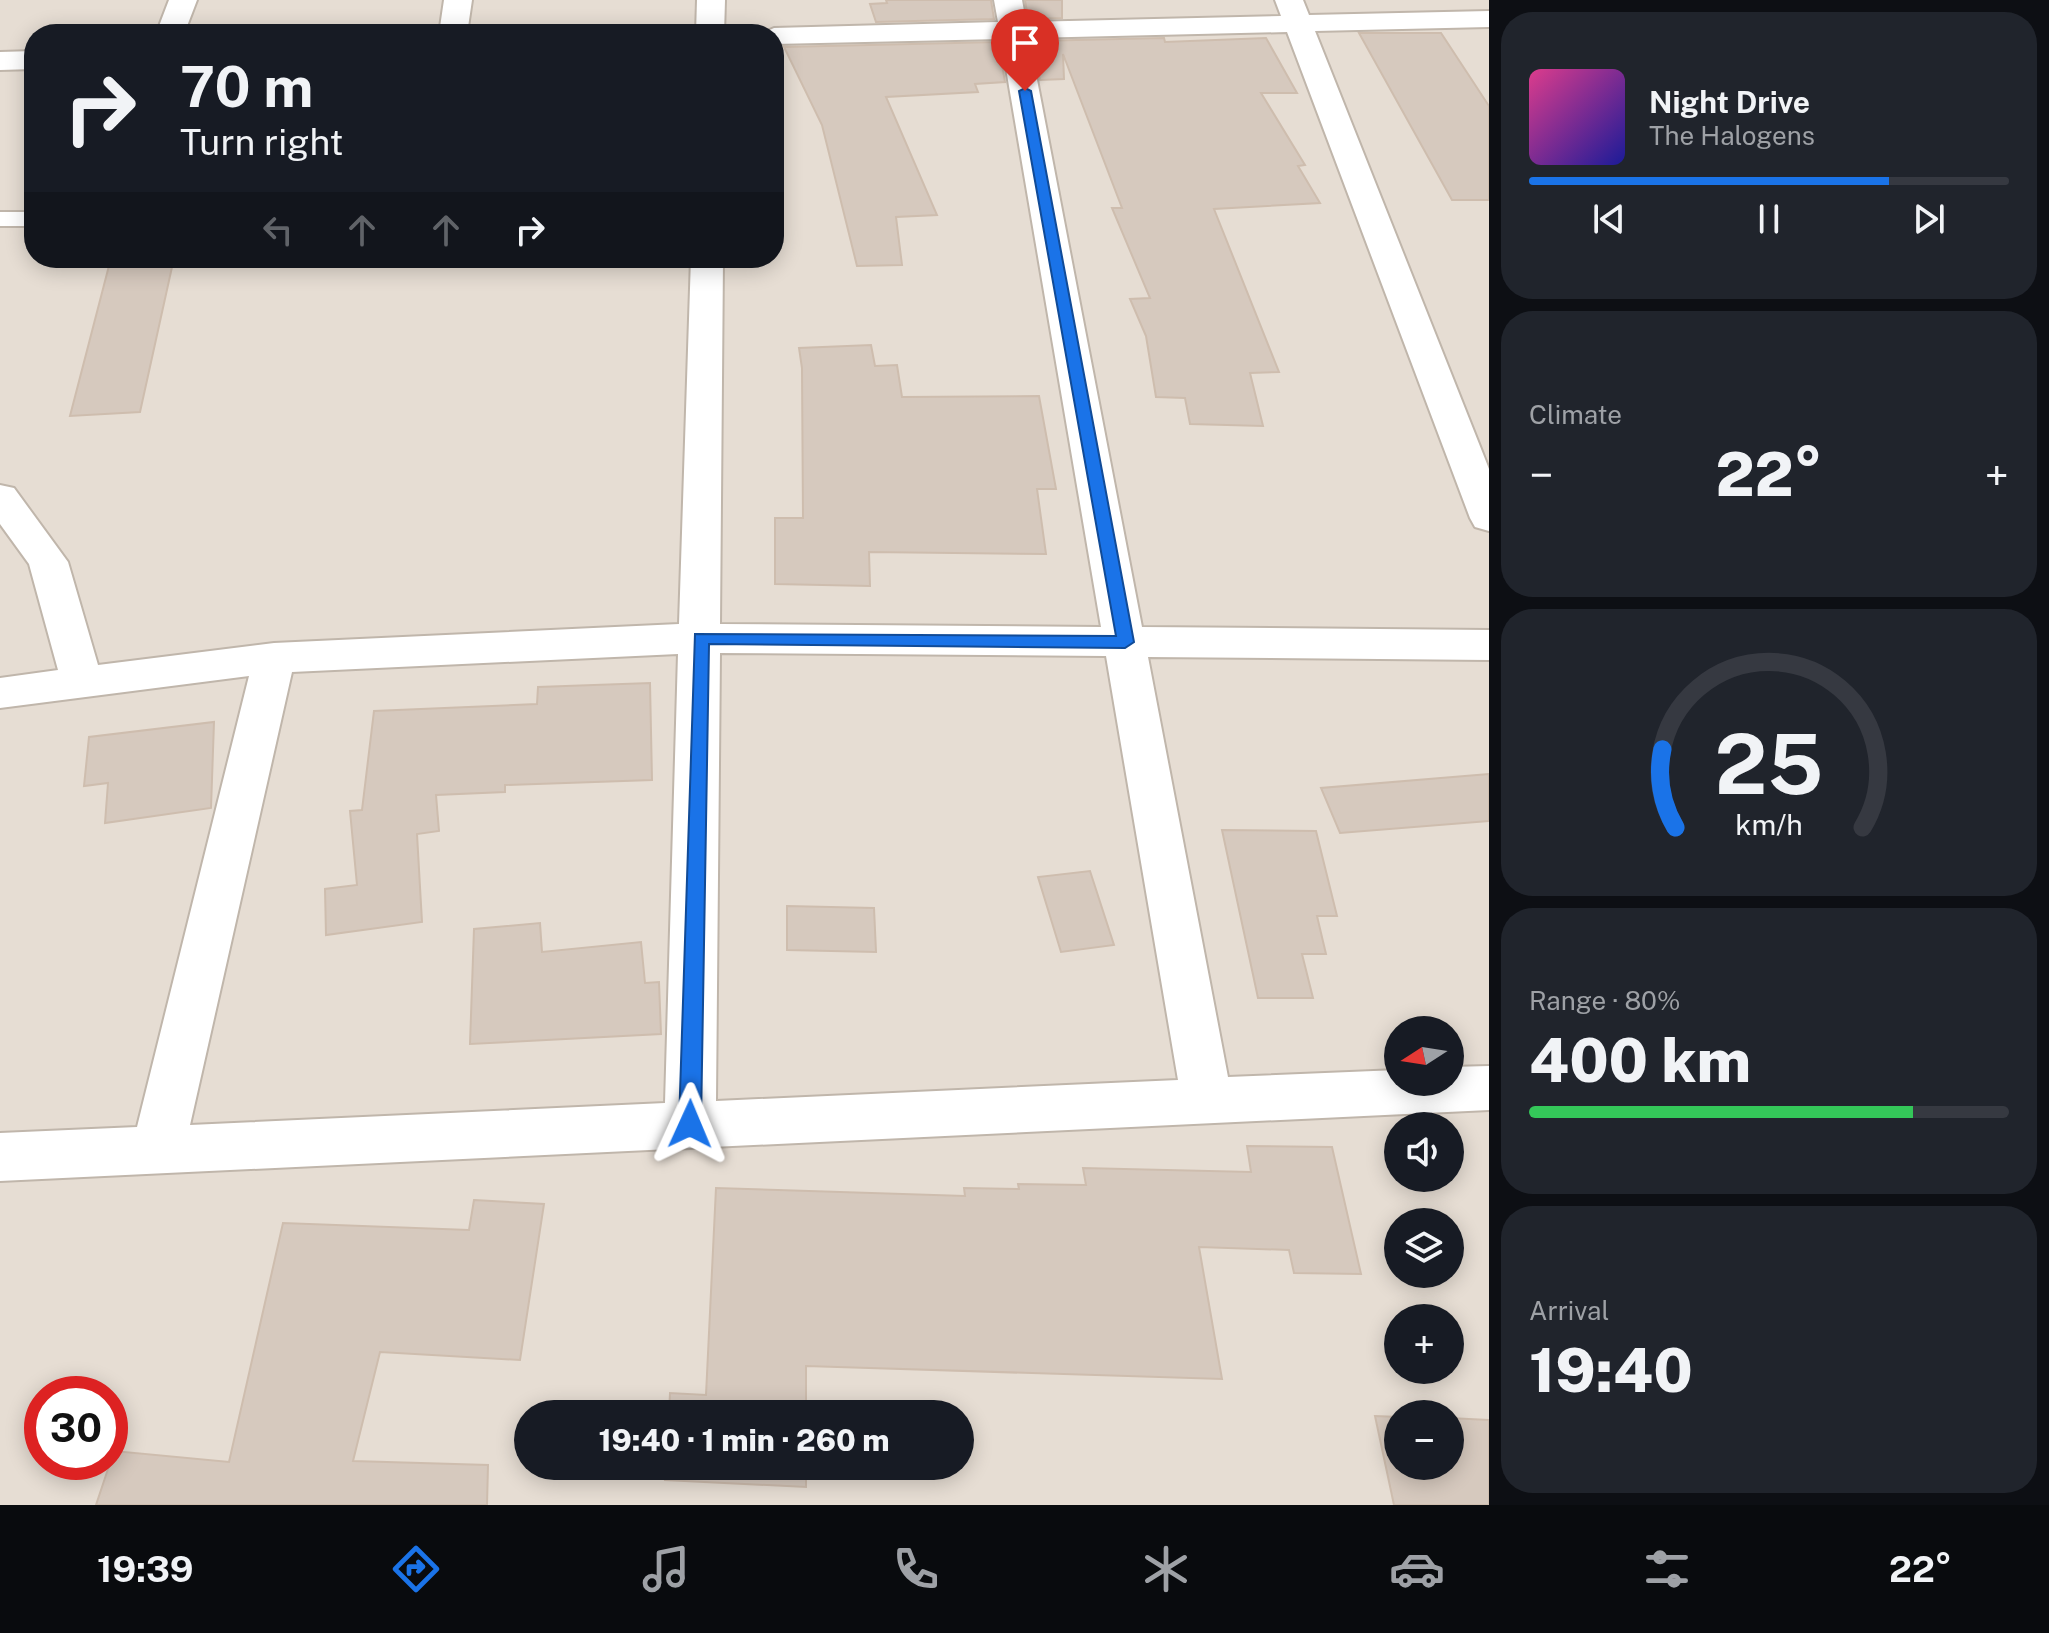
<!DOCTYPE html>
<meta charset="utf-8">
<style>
body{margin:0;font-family:"Public Sans",sans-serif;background:#20242c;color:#f1f3f6;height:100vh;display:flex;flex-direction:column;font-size:30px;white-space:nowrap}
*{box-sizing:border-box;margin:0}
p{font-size:26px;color:#9ea1a6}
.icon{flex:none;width:44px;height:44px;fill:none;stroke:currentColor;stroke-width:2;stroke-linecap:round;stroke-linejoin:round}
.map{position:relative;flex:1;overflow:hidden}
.sheet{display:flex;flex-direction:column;gap:12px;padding:12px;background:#0d0f14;width:560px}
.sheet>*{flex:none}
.banner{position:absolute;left:24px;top:24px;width:760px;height:244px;border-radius:32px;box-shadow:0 4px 20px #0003;background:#171b24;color:#f1f3f6;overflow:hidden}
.needle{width:52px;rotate:258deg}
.fabs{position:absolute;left:1384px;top:1016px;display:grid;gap:16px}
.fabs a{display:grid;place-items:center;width:80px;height:80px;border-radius:50%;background:#171b24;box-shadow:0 4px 20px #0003;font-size:40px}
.speed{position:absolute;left:24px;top:1376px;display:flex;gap:16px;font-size:40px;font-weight:700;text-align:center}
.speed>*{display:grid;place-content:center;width:104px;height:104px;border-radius:50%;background:#171b24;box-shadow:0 4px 20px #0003;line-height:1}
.speed .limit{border:12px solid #d22;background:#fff;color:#111}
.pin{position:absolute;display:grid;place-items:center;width:68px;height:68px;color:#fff;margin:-82px -34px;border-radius:50% 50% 50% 0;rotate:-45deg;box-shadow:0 0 8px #0007}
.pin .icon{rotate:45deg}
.me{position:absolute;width:88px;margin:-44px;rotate:1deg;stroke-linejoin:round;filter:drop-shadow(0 0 6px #0008)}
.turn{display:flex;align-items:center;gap:28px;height:168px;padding:0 24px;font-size:36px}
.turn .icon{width:104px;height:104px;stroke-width:2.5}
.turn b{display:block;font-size:56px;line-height:68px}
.lanes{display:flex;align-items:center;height:76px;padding:0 24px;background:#0003;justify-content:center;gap:40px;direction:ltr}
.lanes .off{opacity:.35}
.big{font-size:60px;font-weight:800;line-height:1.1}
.sheet .tile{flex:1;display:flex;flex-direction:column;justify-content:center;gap:12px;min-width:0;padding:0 28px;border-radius:32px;background:#20242c}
.sheet .dial{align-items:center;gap:0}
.dial svg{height:208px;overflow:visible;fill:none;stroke:#363941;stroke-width:7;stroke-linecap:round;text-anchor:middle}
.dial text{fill:#f1f3f6;stroke:none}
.song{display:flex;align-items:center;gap:24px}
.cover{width:96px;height:96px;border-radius:12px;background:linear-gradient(135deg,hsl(330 70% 55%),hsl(240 70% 35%))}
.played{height:8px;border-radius:4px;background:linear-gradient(90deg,#1a73e8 75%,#363941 75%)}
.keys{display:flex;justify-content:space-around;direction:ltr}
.heat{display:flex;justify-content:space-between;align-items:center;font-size:44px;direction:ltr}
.charge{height:12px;border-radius:6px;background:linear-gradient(90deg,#34c759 80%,#363941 0)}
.trip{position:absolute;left:514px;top:1400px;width:460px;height:80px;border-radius:40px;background:#171b24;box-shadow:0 4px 20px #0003;font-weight:800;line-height:80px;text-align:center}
.dock{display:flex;height:128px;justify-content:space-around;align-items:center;background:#090b0e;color:#9ea1a6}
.dock .icon{width:56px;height:56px}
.dock .selected{color:#1a73e8}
.dock b{font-size:36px;color:#f1f3f6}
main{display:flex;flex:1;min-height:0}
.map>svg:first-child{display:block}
.residential{fill:#e6ddd3;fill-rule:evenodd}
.building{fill:#d6c9be;stroke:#cebdae;stroke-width:2}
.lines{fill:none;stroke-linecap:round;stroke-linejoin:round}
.service-casing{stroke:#c0b6ab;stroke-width:4}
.minor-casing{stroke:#c0b6ab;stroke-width:4}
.service{fill:#fff;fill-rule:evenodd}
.minor{fill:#fff;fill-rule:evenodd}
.route{fill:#1a73e8;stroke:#114b97;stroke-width:2}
</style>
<main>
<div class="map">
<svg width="1489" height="1505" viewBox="0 0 1489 1505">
<rect width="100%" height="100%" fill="#f2ece5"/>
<path class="residential" d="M 0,0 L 1489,0 L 1489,1505 L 0,1505 ZM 34,34 L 774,34 L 774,258 L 34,258 ZM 1398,1030 L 1450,1030 L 1450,1082 L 1398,1082 ZM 1398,1126 L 1450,1126 L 1450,1178 L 1398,1178 ZM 1398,1222 L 1450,1222 L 1450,1274 L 1398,1274 ZM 1398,1318 L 1450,1318 L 1450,1370 L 1398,1370 ZM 42,1394 L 110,1394 L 110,1462 L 42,1462 ZM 528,1414 L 960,1414 L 960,1466 L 528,1466 ZM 1398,1414 L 1450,1414 L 1450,1466 L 1398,1466 Z"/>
<path class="building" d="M 886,0 L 991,0 L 994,19 L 876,22 L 870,4 L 887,3 Z
M 1025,0 L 1062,0 L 1062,18 L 1028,19 Z
M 1359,33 L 1441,33 L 1489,106 L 1489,200 L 1452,200 Z
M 1164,38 L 1165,42 L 1266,38 L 1297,93 L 1261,93 L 1305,165 L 1298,166 L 1320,203 L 1214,209 L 1279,372 L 1250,373 L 1263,426 L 1190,424 L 1185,398 L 1156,397 L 1146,336 L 1130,299 L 1150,298 L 1112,208 L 1122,208 L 1063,54 L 1064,79 L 1040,80 L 1033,41 Z
M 998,42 L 1005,82 L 975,84 L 978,92 L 886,97 L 937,215 L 896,217 L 902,265 L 857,266 L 822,125 L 784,47 Z
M 111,258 L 174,258 L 140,412 L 70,416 Z
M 871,345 L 875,366 L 897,365 L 902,397 L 1039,396 L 1056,489 L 1037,489 L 1046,554 L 869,552 L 870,586 L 775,584 L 775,518 L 803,518 L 802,368 L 799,348 Z
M 650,683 L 652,780 L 505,785 L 505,792 L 436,795 L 439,831 L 417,834 L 422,922 L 326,935 L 325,889 L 357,885 L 350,811 L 362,810 L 374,711 L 537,704 L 538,687 Z
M 214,722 L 211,808 L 105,823 L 108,783 L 84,786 L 89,737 Z
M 1489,774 L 1489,821 L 1340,833 L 1321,788 Z
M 1222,830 L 1316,831 L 1337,916 L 1317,916 L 1326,954 L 1302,954 L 1313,998 L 1258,998 Z
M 1090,871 L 1114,945 L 1061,952 L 1038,877 Z
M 787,906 L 874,908 L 876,952 L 787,950 Z
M 540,923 L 542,952 L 641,942 L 645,983 L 659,982 L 661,1034 L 470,1044 L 474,929 Z
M 1247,1146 L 1332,1147 L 1361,1274 L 1294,1273 L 1289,1250 L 1199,1247 L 1222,1379 L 806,1366 L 806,1414 L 669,1414 L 670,1393 L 706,1395 L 716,1188 L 965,1196 L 964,1188 L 1019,1189 L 1018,1184 L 1086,1185 L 1083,1168 L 1251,1172 Z
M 474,1200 L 544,1204 L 520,1360 L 380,1352 L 353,1461 L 488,1465 L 487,1505 L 96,1505 L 114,1451 L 229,1462 L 283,1223 L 469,1230 Z
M 1375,1416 L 1398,1417 L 1398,1466 L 1450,1466 L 1450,1418 L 1489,1420 L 1489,1505 L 1394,1505 Z
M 666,1466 L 806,1466 L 806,1487 L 665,1480 Z"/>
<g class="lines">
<g class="service-casing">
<path id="service" d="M 0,212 L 34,212 L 34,226 L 0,226 Z"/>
</g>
<g class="minor-casing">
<path id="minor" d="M 169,0 L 197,0 L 184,34 L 156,34 Z
M 444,0 L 472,0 L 467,34 L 439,34 Z
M 697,0 L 725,0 L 724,34 L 696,34 Z
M 994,0 L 1022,0 L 1026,22 L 1281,16 L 1275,0 L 1303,0 L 1309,15 L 1489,11 L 1489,27 L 1315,31 L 1489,469 L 1489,531 L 1475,527 L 1470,518 L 1287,32 L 1029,38 L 1142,627 L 1489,630 L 1489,660 L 1148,657 L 1228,1077 L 1398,1070 L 1398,1082 L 1450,1082 L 1450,1067 L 1489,1066 L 1489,1110 L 0,1181 L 0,1133 L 137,1127 L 249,676 L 0,708 L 0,678 L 58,670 L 29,564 L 0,524 L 0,485 L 14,488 L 68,562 L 98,665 L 274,643 L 679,624 L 691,258 L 723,258 L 720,624 L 1101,627 L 1001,39 L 774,44 L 774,34 L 761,34 L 774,28 L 998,22 ZM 720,653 L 1106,656 L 1178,1080 L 716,1101 ZM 678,654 L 665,1103 L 190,1125 L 292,672 Z
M 34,51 L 34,69 L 0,70 L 0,52 Z"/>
</g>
<use href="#service" class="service"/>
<use href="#minor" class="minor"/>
</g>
<path class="route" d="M 1025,88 L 1031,91 L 1134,642 L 1125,648 L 709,644 L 701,1124 L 698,1131 L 690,1134 L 683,1131 L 679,1124 L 695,634 L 1116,636 L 1019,91 Z"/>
</svg>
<div class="fabs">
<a><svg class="needle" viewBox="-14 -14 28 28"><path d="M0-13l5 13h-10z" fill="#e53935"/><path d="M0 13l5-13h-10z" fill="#9ea1a6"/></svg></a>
<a><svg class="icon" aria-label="sound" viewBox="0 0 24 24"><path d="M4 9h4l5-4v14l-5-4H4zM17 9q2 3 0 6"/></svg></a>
<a><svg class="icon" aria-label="layers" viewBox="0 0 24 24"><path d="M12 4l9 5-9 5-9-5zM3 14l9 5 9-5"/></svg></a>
<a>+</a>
<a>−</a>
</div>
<div class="speed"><div class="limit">30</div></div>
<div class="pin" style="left:1025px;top:91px;background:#d93025"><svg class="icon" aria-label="arrive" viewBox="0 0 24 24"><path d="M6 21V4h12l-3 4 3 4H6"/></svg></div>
<svg class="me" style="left:690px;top:1124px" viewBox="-20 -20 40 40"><path d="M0-17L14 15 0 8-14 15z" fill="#1a73e8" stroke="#fff" stroke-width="4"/></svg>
<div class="trip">19:40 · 1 min · 260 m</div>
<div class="banner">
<div class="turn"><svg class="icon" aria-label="right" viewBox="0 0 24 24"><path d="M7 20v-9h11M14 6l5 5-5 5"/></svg><div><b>70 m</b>Turn right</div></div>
<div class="lanes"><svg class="icon off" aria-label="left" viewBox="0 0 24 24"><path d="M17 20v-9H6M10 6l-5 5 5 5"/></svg><svg class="icon off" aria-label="ahead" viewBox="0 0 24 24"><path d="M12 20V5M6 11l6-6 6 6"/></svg><svg class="icon off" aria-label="ahead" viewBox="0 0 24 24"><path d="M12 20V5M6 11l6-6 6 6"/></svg><svg class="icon" aria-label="right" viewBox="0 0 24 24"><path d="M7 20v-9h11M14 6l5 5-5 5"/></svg></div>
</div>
</div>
<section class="sheet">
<div class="tile">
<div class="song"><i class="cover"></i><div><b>Night Drive</b><p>The Halogens</p></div></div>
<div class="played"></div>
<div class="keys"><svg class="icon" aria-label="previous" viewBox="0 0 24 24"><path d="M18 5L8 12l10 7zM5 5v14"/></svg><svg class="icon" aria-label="pause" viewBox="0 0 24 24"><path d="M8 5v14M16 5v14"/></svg><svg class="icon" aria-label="next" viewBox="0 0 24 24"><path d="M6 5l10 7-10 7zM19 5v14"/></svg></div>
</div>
<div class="tile"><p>Climate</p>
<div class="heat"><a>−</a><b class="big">22°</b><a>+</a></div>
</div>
<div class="tile dial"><svg viewBox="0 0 100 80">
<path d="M14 69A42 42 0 1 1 86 69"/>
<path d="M14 69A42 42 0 0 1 9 39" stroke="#1a73e8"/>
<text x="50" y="56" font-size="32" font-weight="700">25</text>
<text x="50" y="72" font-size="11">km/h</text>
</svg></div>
<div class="tile"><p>Range · 80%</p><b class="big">400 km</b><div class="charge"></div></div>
<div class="tile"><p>Arrival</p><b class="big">19:40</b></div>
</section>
</main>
<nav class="dock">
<b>19:39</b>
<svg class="icon selected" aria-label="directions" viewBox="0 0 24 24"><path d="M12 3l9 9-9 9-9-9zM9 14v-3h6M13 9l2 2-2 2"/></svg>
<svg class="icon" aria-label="music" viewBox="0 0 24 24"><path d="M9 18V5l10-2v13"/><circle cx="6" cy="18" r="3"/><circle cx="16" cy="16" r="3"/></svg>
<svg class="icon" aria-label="phone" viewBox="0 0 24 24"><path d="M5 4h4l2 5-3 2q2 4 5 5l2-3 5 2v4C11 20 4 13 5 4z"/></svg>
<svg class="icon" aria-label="climate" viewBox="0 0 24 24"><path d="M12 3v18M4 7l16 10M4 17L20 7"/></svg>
<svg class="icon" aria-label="car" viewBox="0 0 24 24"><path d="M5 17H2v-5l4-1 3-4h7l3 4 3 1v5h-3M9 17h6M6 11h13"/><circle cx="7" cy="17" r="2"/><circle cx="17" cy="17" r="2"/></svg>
<svg class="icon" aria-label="filters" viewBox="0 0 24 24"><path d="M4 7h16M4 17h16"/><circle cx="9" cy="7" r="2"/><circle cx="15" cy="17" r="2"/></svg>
<b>22°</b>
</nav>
